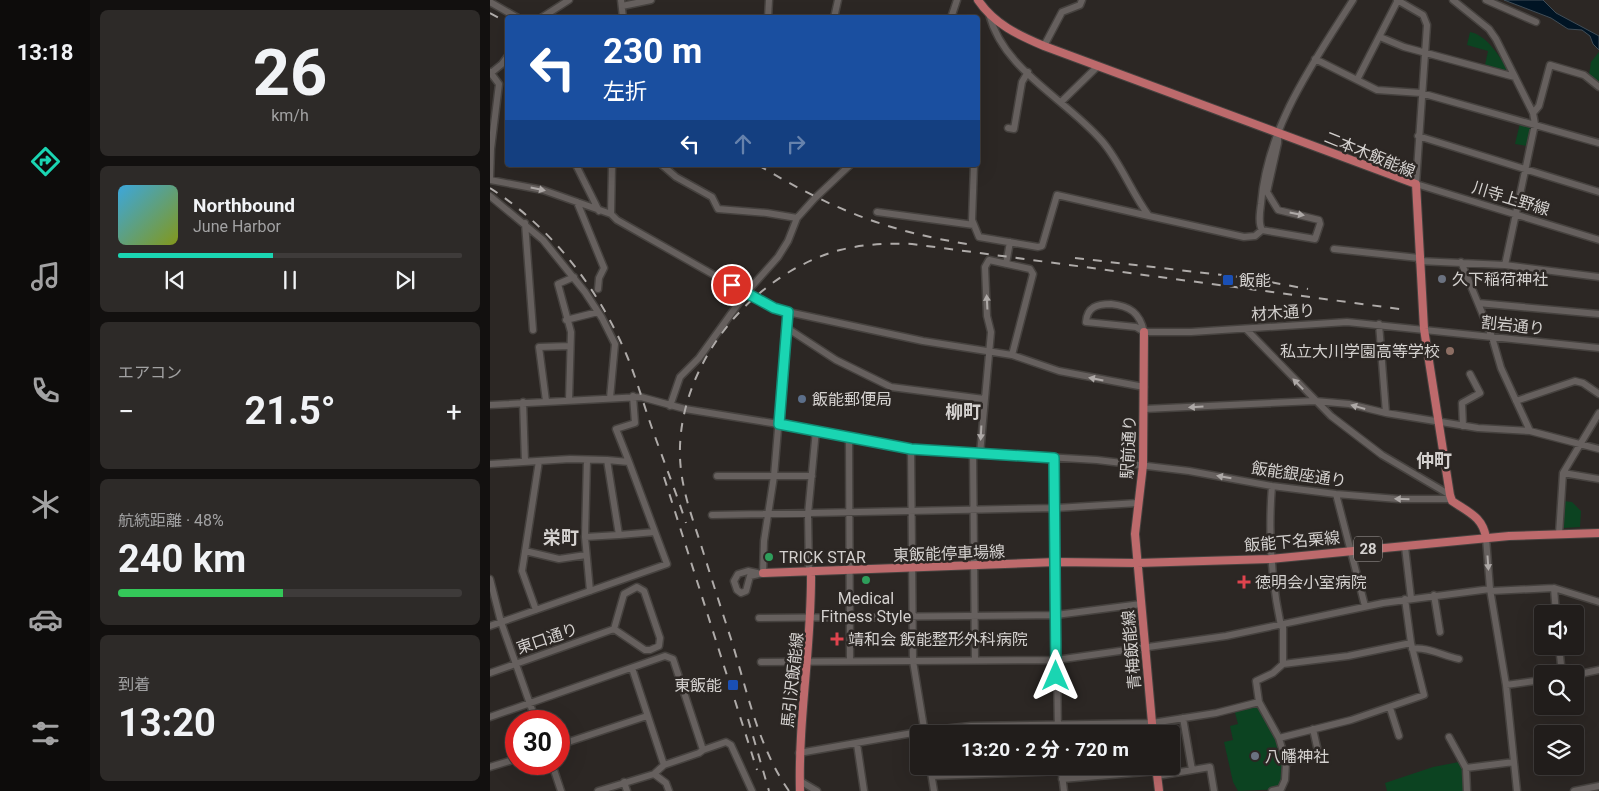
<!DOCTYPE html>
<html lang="ja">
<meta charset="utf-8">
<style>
body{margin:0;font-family:Roboto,"Noto Sans JP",sans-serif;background:#2d2a28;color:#f1f3f6;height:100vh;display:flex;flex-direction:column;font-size:19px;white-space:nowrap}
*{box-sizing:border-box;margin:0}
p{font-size:16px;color:#a2a2a3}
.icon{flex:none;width:28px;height:28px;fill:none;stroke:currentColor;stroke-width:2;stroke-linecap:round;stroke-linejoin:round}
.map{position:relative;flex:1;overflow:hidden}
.sheet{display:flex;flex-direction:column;gap:10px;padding:10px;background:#12100f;width:400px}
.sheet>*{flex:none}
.top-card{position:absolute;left:15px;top:15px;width:475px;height:152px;border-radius:5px;box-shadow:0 5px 20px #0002,0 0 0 1px #3e3b3a;background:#1a4fa0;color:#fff;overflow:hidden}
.tools{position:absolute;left:1044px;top:605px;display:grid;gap:10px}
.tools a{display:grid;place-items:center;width:50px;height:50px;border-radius:5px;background:#211d1b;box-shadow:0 5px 20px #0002,0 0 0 1px #3e3b3a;font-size:25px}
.speed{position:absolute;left:15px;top:710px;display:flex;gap:10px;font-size:25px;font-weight:700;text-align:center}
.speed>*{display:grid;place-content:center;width:65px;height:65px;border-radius:50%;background:#211d1b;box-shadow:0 5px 20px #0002,0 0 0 1px #3e3b3a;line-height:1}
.speed .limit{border:8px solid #d22;background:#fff;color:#111}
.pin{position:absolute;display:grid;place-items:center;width:42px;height:42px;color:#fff;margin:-21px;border:2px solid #fff;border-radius:50%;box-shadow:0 1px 5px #0007}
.me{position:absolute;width:55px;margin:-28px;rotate:0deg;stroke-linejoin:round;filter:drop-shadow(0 0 4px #0008)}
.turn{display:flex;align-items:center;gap:18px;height:105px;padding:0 15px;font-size:22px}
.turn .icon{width:65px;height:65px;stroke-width:2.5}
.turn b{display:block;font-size:35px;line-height:42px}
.lanes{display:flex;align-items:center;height:48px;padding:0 15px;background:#0003;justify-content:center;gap:25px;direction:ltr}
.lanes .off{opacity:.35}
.big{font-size:38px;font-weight:700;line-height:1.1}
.sheet .card{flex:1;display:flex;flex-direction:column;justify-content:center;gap:8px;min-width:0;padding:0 18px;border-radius:8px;background:#2d2a28}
.sheet .dial{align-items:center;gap:0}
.dial b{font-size:65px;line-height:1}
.song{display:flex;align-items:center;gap:15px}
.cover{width:60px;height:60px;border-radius:8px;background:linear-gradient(135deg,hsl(200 70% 55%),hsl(70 70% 35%))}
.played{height:5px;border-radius:2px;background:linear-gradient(90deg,#1ad5b2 45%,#3e3b3a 45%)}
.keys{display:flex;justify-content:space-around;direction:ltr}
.heat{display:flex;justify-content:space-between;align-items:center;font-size:28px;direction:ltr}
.charge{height:8px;border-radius:4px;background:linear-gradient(90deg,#34c759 48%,#3e3b3a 0)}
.trip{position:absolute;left:420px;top:725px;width:270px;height:50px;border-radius:5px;background:#211d1b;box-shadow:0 5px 20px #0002,0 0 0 1px #3e3b3a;font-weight:700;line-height:50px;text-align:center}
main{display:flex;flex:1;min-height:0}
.menu{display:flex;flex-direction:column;width:90px;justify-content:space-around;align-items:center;background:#0d0c0b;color:#a2a2a3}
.menu .icon{width:35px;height:35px}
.menu .active{color:#1ad5b2}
.menu b{font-size:22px;color:#f1f3f6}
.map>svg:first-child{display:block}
.green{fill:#0c4321}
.water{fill:#001424;stroke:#404d57}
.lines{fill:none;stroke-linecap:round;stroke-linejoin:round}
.minor-casing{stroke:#46423f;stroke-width:9}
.major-casing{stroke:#46423f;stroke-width:10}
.minor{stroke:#66605e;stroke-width:6}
.major{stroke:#bd6a6c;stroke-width:8}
.rail{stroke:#afaba9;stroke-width:2;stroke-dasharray:9 9;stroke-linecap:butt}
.oneway{fill:#aea9a7}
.route-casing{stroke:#118a74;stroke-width:12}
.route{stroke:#1ad5b2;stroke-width:9}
.worship-dot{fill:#6b7280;stroke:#2c2724;stroke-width:2}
.transit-dot{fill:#1a4fb4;stroke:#2c2724;stroke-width:2}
.education-dot{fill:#8d6e63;stroke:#2c2724;stroke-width:2}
.service-dot{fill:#5c6f8a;stroke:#2c2724;stroke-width:2}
.leisure-dot{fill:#2e9e5b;stroke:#2c2724;stroke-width:2}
.health-dot{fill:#e0444e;stroke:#2c2724;stroke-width:2}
.labels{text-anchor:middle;stroke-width:5;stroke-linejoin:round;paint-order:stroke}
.shield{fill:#2c2724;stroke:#a29e9c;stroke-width:1}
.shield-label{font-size:15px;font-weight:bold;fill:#d4d1cf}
.street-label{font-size:16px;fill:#d4d1cf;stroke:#2c2724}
.poi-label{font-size:16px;fill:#d4d1cf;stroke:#2c2724;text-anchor:start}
.neighbourhood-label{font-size:18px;font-weight:bold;fill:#d4d1cf;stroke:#2c2724}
</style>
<main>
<nav class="menu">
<b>13:18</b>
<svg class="icon active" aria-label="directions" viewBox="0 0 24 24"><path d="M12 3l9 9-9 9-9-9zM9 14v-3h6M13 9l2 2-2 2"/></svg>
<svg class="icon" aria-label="music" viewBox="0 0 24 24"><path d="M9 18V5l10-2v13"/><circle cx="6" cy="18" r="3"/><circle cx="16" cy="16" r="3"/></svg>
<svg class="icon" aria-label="phone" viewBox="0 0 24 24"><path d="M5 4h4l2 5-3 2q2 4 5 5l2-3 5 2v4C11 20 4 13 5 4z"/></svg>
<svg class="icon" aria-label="climate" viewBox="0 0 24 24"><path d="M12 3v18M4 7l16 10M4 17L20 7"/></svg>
<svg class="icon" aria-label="car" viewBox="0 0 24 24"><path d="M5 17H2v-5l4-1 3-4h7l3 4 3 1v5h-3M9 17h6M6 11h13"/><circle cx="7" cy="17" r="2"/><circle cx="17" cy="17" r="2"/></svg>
<svg class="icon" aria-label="filters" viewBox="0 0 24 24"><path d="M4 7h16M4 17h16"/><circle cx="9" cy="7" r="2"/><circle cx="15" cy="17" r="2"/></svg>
</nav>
<section class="sheet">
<div class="card dial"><b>26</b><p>km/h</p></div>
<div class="card">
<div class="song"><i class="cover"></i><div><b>Northbound</b><p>June Harbor</p></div></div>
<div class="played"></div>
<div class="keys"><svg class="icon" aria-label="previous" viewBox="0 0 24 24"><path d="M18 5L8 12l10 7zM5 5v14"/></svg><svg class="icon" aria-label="pause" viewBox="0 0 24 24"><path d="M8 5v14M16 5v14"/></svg><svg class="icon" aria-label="next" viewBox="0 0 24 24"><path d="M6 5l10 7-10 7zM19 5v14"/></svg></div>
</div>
<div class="card"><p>エアコン</p>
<div class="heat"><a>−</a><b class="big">21.5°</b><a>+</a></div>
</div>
<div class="card"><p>航続距離 · 48%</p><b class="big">240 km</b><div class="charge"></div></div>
<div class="card"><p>到着</p><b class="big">13:20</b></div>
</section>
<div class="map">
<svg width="1109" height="791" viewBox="0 0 1109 791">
<rect width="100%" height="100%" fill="#2c2724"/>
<path class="green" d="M 980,32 C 996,35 1008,54 1017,68 L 1015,73 L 995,65 L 998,51 L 977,45 Z
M 1109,52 L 1109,83 L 1099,75 L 1101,62 Z
M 1030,123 L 1041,125 L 1037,146 L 1025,144 Z
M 1073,501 L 1082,502 L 1091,511 L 1090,527 L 1073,528 Z
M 769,702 L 780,718 L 796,762 L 791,789 L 748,791 L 743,782 L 734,742 L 743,740 L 740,726 L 748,724 L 744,709 Z
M 969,762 L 975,771 L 976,791 L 897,791 L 895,783 L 943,767 Z"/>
<path class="water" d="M 1014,0 L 1053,0 L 1066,13 L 1109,36 L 1109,50 L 1103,44 L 1100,36 L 1092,30 L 1078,29 L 1061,18 Z"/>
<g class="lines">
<g class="minor-casing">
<path id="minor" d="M 131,0 L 133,18
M 907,0 L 933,15 L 937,25 L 926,184 L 1109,240
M 963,0 L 999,29 L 1006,39 L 1043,113 L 1045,124 L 1015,265
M 996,0 L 1046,22
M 0,2 L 28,18
M 132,6 L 161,0
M 499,14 C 513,70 576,99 612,141 C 631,163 641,192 659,216 L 754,237 L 765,236 L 772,230
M 51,18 L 79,0
M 278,18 L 279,0
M 344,18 L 348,0
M 461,18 L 467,0
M 890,37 L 914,47 L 1025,77
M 554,46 L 572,12 L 590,5 L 592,0
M 825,59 L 887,90 L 931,93 L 1109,143
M 0,72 L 9,84 L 1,149 L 0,178
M 1,73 L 12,64 L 18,56
M 867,80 L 908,0
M 571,102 L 608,66
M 1043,113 L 1049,106 L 1060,65 L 1094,75 L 1109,87
M 518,128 L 524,129 L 532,82 L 538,72
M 788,133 L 788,143 L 777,192 L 788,210 L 829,220 L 830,224 L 825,239 L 772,230 C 768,223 770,212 771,204 C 777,127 823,63 863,0
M 928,136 L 1109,192
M 86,165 L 109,211
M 172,165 L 186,177 L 222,197 L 228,209 L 277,213 L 307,218
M 484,165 L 482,220 L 489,237 L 548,247 L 552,246 L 567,195 L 659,216
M 0,180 L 53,190 L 121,214 L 127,220 L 284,309 L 433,341 L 522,355 L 569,371 L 654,387
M 0,196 L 53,240 L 95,292 L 112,318 L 125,344 L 120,398
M 87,202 L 114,268 L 109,278 L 108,289
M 387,212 L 484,225
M 121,214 L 122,165
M 35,223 L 43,330
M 844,249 L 929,258
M 929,261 L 1015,265 L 1109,277
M 971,262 L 1002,337 L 1011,368 L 1040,431
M 516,264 L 520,242
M 988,303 L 1109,314
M 621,304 C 640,306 650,313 654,332 L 646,327 L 596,322 C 597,307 607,304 621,304 Z
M 76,320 L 108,312
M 889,324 L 896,413
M 297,328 L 346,360 L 401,387 L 494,399
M 756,329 L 841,416 L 892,455 L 960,495
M 654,332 L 701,332 L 857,322 L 1109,348
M 79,400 L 81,332 L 68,284 L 84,277
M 56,401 L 49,347 L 80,346
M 1026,401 L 1085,381 L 1093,383 L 1109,394
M 33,402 L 35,462
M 0,405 L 151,397 L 195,409 L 326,430 L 421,449 L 607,460 L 699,471 L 782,486 L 846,494 L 908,499 L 961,499
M 180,406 L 190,377 L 209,358 L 256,293 L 288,257 L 298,241 L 307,218 L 325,198 L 360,165
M 654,409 L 825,401 L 859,404 L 896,413 L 988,428 L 1040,431 L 1109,449
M 973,426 L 972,403 L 990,393 L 980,374
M 359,438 L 360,661
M 421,449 L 423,661 L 435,734
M 483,454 L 485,660
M 490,454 L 501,332 L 497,316 L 495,267 L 499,260 L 540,269 L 543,274 L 522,355
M 564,458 L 568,734
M 97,460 L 95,537 L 100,591
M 139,462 L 165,532
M 0,464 L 80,459 L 117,460
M 1073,473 L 1109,479
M 227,476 L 322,476
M 782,486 C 778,534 781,579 791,626
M 846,494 L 875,606
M 222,515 L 566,508 L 648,503
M 1069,534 L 1073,473 L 1109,413
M 95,537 L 129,535
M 996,538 L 1000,589 L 1016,685 L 1027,791
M 915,547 L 921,598
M 35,551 L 69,559 L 96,555
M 319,571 L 318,514 L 326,430
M 267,573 L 258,571 L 248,574 L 244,581 L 247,590 L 251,593 L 256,591 L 260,576 L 273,573 L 274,541 L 284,476 L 298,312
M 0,579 L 11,622 L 46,721
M 147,587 L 154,591 L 170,638 L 169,646 L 160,650 L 155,650 L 124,629 L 134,594 Z
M 1064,588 L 1066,614
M 1001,591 L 1064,588 L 1109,602
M 944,595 L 950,632
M 46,610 L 32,571 L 49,461
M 269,618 L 566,615 L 651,604
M 0,626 L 177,564 L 165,532 L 129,535 L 117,460 L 139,462 L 126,429 L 145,423 L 143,396
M 1069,646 L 1072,674
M 922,649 C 935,646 954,656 969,659
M 271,662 L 566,660 L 736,636 L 893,603 L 1000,589
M 793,664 L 793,626
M 142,668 L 174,765
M 0,673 L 124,629
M 1085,675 L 1109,670
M 1016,685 L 1052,680
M 900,708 L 909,736
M 0,717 L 175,656 L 183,659 L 213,750 L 236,742 L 241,745 L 262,791
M 693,718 L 702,770
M 959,737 L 976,768 L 977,791
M 789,738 L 861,720 L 934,695 L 921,643
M 367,744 L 374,791
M 69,745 L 157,716
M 309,753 L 434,731 L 481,726 L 662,723 L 726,713 L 769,702
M 796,762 L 829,756 L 823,729
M 62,764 L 71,791
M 440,766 L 444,791
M 571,766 L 574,791
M 0,767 L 26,759
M 976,768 L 1024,762
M 164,774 L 174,765 L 209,753 L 213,750
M 442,776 L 571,771
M 667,776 L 720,767 L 724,791
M 572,779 L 667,771
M 310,781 L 327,791
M 134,782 L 137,791
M 108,791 L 164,774 L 176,783 L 179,791
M 782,791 L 791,789 L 795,780 L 796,762 L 789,738 L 769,702 L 766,681 L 783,673 L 793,664 L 858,656 L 921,643 L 915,599
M 1084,791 L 1109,786"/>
</g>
<g class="major-casing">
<path id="major" d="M 488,0 C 504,24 528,35 554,46 L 926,184 L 934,329 L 960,495 L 962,501 C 978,512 993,517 996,538
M 654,332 L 653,465 L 645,534 L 663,734
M 273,573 L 566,562 L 647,563 L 780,559 L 1019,536 L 1109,533
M 666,766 L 669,791
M 310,791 C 308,717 322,645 321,571"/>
</g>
<use href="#minor" class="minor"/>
<use href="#major" class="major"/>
<path class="rail" d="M 0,13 L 18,23
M 268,165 C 342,209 397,232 484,245
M 0,188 C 61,227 109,289 137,356 C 147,380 154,406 163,431 C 174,462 186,492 196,523
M 585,258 L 758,278 L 818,289
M 174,477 L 267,770
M 258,719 L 279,791
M 299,791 C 268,747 257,690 241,639 C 231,608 221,577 211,545 C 202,517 191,488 190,457 C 187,365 262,274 350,250 C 374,244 398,243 422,244 L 917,310"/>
</g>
<defs><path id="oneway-solid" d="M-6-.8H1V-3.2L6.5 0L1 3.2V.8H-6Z" transform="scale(1.25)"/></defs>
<g class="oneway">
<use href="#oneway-solid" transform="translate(48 189) rotate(12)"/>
<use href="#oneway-solid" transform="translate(807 214) rotate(11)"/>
<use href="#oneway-solid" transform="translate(497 302) rotate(-93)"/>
<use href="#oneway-solid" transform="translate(606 379) rotate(-169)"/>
<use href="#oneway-solid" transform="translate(808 384) rotate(-134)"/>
<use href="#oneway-solid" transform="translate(706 407) rotate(177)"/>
<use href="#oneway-solid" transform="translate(868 407) rotate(-164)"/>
<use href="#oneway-solid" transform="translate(491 433) rotate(93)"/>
<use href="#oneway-solid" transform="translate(734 477) rotate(-170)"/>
<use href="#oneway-solid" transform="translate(912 499) rotate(-179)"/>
<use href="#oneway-solid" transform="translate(998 563) rotate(86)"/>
</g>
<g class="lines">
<g class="route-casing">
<path id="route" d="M 242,285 L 284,308 L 298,312 L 289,424 L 421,449 L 564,458 L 566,676"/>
</g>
<use href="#route" class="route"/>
</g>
<g class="worship-dot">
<circle cx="952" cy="279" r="5"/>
<circle cx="765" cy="756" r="5"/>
</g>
<g class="transit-dot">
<rect x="732" y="274" width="12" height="12" rx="2.5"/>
<rect x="237" y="679" width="12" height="12" rx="2.5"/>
</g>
<circle class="education-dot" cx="960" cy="351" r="5"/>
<circle class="service-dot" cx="312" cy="399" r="5"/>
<g class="leisure-dot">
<circle cx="279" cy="557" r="5"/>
<circle cx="376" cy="580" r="5"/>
</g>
<g class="health-dot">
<path d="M751.5 574.5h5v5h5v5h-5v5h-5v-5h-5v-5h5z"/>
<path d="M344.5 631.5h5v5h5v5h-5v5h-5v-5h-5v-5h5z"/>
</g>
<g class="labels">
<rect class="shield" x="864" y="536.5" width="28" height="25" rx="4"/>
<g class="shield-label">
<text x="878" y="554">28</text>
</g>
<g class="street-label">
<text transform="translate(880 154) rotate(22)" y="6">二本木飯能線</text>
<text transform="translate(1021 198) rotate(17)" y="6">川寺上野線</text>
<text transform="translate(793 312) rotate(-4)" y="6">材木通り</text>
<text transform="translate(1023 325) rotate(6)" y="6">割岩通り</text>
<text transform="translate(638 447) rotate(-87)" y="6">駅前通り</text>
<text transform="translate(809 474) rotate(8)" y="6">飯能銀座通り</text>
<text transform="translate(802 541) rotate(-5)" y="6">飯能下名栗線</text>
<text transform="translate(459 553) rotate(-2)" y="6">東飯能停車場線</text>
<text transform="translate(57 638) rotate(-19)" y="6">東口通り</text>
<text transform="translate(641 650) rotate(-95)" y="6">青梅飯能線</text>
<text transform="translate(302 680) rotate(-84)" y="6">馬引沢飯能線</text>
</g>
<g class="poi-label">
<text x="962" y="285">久下稲荷神社</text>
<text x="749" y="286">飯能</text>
<text x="950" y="357" text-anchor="end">私立大川学園高等学校</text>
<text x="322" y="405">飯能郵便局</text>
<text x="289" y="563">TRICK STAR</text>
<text x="765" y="588">徳明会小室病院</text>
<text x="376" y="604" text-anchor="middle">Medical<tspan x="376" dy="18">Fitness Style</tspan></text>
<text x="358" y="645">靖和会 飯能整形外科病院</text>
<text x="232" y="691" text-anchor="end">東飯能</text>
<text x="775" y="762">八幡神社</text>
</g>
<g class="neighbourhood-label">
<text x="473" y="418">柳町</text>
<text x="944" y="467">仲町</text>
<text x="71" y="544">栄町</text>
</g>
</g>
</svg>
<div class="tools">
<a><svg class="icon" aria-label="sound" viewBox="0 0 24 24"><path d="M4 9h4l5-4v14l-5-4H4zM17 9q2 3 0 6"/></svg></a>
<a><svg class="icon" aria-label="search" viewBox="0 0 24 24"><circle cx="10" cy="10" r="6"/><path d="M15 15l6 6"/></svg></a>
<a><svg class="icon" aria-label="layers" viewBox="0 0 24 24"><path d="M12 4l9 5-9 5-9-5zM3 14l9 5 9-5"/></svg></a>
</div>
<div class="speed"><div class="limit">30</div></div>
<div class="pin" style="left:242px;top:285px;background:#d93025"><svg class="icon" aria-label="arrive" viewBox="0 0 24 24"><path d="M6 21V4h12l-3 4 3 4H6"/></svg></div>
<svg class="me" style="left:566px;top:676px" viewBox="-20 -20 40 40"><path d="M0-17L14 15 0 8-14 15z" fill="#1ad5b2" stroke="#fff" stroke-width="4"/></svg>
<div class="trip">13:20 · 2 分 · 720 m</div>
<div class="top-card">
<div class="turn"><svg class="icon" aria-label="left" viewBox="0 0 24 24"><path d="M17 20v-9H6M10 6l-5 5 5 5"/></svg><div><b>230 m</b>左折</div></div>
<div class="lanes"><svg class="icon" aria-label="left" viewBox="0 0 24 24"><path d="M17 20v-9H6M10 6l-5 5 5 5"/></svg><svg class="icon off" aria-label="ahead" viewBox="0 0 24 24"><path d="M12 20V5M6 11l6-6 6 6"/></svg><svg class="icon off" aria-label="right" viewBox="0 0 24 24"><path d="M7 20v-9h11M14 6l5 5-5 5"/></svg></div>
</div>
</div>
</main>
